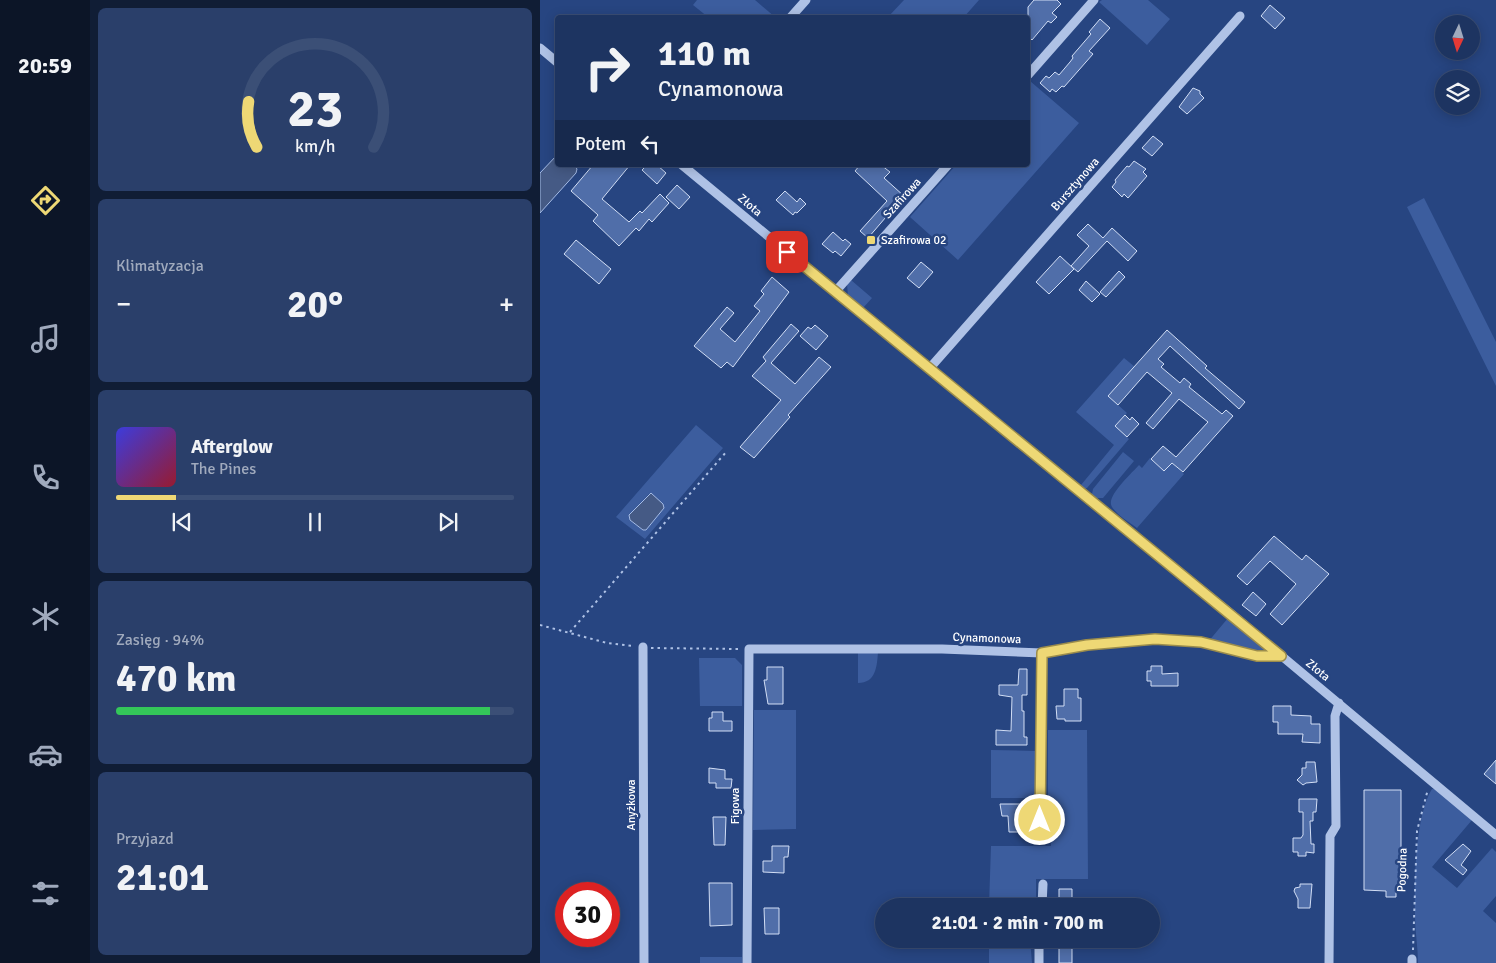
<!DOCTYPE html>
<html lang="pl">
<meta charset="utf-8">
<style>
body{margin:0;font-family:Signika,sans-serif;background:#2a3f6a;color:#f1f3f6;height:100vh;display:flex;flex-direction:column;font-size:19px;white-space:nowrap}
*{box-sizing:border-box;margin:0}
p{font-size:16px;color:#a0aabd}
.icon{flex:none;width:28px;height:28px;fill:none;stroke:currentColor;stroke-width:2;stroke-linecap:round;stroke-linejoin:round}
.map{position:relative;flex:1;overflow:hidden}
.details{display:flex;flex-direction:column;gap:8px;padding:8px;background:#101d35;width:450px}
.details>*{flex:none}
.banner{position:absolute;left:15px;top:15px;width:475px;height:152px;border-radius:5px;box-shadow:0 2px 12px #0003,0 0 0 1px #3b4f76;background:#1d3461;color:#f1f3f6;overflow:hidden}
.needle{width:32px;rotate:184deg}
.controls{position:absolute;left:895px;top:15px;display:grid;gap:10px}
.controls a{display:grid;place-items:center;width:45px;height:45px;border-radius:50%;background:#1d3461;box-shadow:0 2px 12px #0003,0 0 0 1px #3b4f76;font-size:25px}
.speed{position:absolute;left:15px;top:882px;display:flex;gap:10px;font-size:25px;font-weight:700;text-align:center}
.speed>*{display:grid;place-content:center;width:65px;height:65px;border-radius:50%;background:#1d3461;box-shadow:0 2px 12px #0003,0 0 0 1px #3b4f76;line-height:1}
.speed .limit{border:8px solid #d22;background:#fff;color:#111}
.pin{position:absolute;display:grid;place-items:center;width:42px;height:42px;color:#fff;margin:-21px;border-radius:10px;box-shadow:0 2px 8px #0006}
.me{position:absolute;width:55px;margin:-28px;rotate:0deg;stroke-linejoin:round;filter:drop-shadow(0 0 4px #0008)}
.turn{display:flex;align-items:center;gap:18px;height:105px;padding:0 20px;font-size:22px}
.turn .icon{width:65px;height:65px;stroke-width:2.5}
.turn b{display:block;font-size:35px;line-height:42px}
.then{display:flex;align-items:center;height:48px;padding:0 20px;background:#0003;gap:10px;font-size:19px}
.big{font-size:38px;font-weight:700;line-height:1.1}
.details .card{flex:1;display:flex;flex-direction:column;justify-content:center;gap:8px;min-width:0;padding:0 18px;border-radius:8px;background:#2a3f6a}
.details .dial{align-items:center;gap:0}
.dial svg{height:130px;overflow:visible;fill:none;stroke:#3b4f76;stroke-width:7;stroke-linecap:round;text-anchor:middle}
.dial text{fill:#f1f3f6;stroke:none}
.song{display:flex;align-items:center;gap:15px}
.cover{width:60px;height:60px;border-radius:8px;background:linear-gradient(135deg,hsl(240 70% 55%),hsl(350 70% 35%))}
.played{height:5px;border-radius:2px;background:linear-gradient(90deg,#eed875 15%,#3b4f76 15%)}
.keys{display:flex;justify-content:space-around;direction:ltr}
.heat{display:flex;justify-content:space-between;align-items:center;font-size:28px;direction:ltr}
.charge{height:8px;border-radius:4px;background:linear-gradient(90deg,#34c759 94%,#3b4f76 0)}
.trip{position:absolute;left:335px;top:898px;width:285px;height:50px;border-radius:25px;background:#1d3461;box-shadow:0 2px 12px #0003,0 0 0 1px #3b4f76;font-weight:700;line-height:50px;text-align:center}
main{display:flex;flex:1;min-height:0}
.tab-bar{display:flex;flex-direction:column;width:90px;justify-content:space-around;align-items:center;background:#0c1527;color:#a0aabd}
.tab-bar .icon{width:35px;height:35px}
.tab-bar .on{color:#eed875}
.tab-bar b{font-size:22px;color:#f1f3f6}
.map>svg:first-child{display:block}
.green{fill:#3c5d9e;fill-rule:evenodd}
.water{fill:#455a85;stroke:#a4bbe6}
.building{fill:#506ea9;stroke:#d2def5}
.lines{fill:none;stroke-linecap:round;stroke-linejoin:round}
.path{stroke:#afc2e6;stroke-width:2;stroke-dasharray:2.5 4;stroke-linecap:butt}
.minor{stroke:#afc2e6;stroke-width:9}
.route-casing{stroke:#9b8c4c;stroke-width:12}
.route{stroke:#eed875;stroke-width:9}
.poi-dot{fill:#eed875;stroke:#274581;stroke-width:2}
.labels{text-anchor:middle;stroke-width:5;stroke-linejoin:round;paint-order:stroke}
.street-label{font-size:12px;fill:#fff;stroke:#274581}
.poi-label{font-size:12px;fill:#fff;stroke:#274581;text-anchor:start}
</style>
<main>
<nav class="tab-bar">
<b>20:59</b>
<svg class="icon on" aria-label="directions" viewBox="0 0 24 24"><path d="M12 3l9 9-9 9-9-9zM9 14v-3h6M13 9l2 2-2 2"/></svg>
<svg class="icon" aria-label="music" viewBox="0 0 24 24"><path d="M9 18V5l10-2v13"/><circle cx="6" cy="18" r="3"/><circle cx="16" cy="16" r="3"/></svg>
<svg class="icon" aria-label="phone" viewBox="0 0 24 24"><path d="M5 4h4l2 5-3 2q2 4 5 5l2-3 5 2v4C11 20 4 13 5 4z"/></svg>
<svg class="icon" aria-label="climate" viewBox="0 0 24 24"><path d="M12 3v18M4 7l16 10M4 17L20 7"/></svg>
<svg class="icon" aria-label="car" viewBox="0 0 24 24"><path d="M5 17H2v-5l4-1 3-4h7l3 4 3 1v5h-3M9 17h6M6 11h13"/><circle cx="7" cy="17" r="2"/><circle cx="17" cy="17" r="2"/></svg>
<svg class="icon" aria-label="filters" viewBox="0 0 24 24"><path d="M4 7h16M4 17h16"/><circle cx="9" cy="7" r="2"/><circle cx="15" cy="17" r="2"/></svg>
</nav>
<section class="details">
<div class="card dial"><svg viewBox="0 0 100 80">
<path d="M14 69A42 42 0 1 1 86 69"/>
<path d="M14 69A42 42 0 0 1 9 41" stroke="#eed875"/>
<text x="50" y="56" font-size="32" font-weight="700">23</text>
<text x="50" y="72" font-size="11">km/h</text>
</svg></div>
<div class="card"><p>Klimatyzacja</p>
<div class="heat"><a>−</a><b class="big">20°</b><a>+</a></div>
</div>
<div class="card">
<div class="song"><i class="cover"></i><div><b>Afterglow</b><p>The Pines</p></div></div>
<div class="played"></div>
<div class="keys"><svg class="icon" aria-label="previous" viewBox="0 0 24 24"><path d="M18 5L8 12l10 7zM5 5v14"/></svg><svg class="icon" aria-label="pause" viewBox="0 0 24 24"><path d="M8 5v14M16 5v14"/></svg><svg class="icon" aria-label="next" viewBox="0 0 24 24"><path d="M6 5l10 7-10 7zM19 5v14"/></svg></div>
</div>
<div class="card"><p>Zasięg · 94%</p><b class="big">470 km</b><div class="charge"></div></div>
<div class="card"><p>Przyjazd</p><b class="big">21:01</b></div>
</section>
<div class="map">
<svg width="956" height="963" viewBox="0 0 956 963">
<rect width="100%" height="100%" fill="#274581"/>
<path class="green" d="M 157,0 L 215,0 L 235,17 L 168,17 L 153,5 Z
M 364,0 L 439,0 L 424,17 L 348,17 Z
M 562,0 L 608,0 L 630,19 L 607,45 L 559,2 Z
M 490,81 L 539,123 L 418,260 L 370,217 L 416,165 L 488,165 L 488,84 Z
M 884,198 L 956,342 L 956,386 L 867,207 Z
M 311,280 L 332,298 L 323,308 L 308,296 L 307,284 Z
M 584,358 L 595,367 L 568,396 L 587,413 L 575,426 L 589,439 L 547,488 L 544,489 L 541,485 L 574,445 L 536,412 Z
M 156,425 L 183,448 L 105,539 L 76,517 ZM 109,494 L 124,508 L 106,530 L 103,530 L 90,520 L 89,515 Z
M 583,452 L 594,461 L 563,498 L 556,498 L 552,494 L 553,489 Z
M 610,458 L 624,471 L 632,463 L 644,474 L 597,528 C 589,522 577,515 572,507 C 565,497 592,473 599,465 L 602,468 Z
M 688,618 L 726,649 L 723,652 L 718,654 L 668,642 Z
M 318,652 L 338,652 C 337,666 336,683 318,683 Z
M 159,658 L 195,658 L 202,665 L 202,706 L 160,706 Z
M 214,710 L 256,710 L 256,829 L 213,830 Z
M 508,730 L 547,730 L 548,879 L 496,879 L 496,906 L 449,906 L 451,846 L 511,846 L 511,827 L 508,824 Z
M 451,750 L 496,751 L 496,798 L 451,798 Z
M 892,789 L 896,789 L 932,820 L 892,867 L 917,888 L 952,848 L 956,852 L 956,896 L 943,911 L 956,923 L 956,963 L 878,963 C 878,947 875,932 875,916 C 874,884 875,816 892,789 Z
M 449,939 L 490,939 L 492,963 L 449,963 Z
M 160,957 L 202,957 L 202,963 L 160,963 Z"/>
<path class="water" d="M 17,155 L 18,165 L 34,165 L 37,169 L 36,173 L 0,213 L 0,173 Z
M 111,493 L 123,504 L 124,508 L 106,530 L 103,530 L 90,520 L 89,515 Z"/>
<path class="building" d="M 494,0 L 517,0 L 521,4 L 512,13 L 517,17 L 511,23 L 508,21 L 492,40 L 488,36 L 488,7 Z
M 730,5 L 745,18 L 735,29 L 721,16 Z
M 560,19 L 570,28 L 549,51 L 553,54 L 524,87 L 522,86 L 516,92 L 512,89 L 510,92 L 500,83 L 506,76 L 509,78 L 515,72 L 519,75 L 530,62 L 533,58 L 532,56 L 551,34 L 549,32 Z
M 653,88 L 660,91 L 660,94 L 664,98 L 647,114 L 639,107 Z
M 613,136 L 623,144 L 612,156 L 602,148 Z
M 594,161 L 606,169 L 603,172 L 607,176 L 588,198 L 584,194 L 582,197 L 572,187 L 576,182 L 575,180 L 587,166 L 589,167 Z
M 53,165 L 90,165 L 62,199 L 89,222 L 100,211 L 102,213 L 120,194 L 129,203 L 112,222 L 109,219 L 99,231 L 96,228 L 79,246 L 53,221 L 58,215 L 31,191 Z
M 107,165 L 117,165 L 126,173 L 117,184 L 102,170 Z
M 320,165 L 341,165 L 350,172 L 344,178 L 364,196 L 328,238 L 320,231 L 347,201 L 315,171 Z
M 137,185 L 150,197 L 139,209 L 126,197 Z
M 245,191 L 257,202 L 260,198 L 266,204 L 257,213 L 255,212 L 253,215 L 236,200 Z
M 548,224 L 563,238 L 572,228 L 597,251 L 588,261 L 567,241 L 538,272 L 531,266 L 549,246 L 537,235 Z
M 293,232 L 303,241 L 305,239 L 311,244 L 301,256 L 295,251 L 293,253 L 282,244 Z
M 36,240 L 71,269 L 59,284 L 24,254 Z
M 520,256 L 534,269 L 509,294 L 496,282 Z
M 381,262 L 393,272 L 379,288 L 367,278 Z
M 579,271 L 585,277 L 566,297 L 560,292 Z
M 232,277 L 249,292 L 193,367 L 187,362 L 181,368 L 154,346 L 187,307 L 194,313 L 180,329 L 195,342 L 220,311 L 214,306 L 224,294 L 221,291 Z
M 546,281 L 560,294 L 552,302 L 539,290 Z
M 251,324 L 259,331 L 231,363 L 255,384 L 279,357 L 291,367 L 248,415 L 250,417 L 214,458 L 200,447 L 241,400 L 212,376 L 226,361 L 223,357 Z
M 275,325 L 288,336 L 276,350 L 260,336 L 268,327 L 271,329 Z
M 627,330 L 667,366 L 665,368 L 705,402 L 699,409 L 630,346 L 618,359 L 624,364 L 621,367 L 640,383 L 644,378 L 651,384 L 649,387 L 682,414 L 686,410 L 693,416 L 643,472 L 632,463 L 624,471 L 611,459 L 623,446 L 636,457 L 668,422 L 639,399 L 613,429 L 606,423 L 632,393 L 607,372 L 578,405 L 568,396 Z
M 585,415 L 590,420 L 592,417 L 599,424 L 587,437 L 575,426 Z
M 734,536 L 762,560 L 766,555 L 789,574 L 742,625 L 730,614 L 756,584 L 730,561 L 707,585 L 697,576 Z
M 713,592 L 726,604 L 716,616 L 702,605 Z
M 611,666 L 622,666 L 622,674 L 638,673 L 638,686 L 611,686 L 611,681 L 607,681 L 607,671 L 611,671 Z
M 227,667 L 243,667 L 243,704 L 228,704 L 224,680 L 227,680 Z
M 479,669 L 487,669 L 487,695 L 482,695 L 482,711 L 484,711 L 484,737 L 487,737 L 487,745 L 456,745 L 456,730 L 471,731 L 472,697 L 459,695 L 459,685 L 478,685 Z
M 524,689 L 538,689 L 538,698 L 541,698 L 541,721 L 525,721 L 525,719 L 517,719 L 516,706 L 524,706 Z
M 733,706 L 751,706 L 751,715 L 771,716 L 771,724 L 780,724 L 780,743 L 762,742 L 763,734 L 738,734 L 738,722 L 733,722 Z
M 172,712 L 183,712 L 183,721 L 192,721 L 192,731 L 169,731 L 169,718 L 172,718 Z
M 956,760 L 956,784 L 944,774 Z
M 766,762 L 775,762 L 777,782 L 766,783 L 763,785 L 757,780 L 762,775 L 762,768 L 766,768 Z
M 169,768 L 185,770 L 185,779 L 192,779 L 191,788 L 176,788 L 176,783 L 169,783 Z
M 824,790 L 861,790 L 861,891 L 856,890 L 856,897 L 846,897 L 846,891 L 824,890 Z
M 759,799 L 777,799 L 776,812 L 773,812 L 773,821 L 770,821 L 771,844 L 774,844 L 774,853 L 766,852 L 766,856 L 758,856 L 758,852 L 753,852 L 753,838 L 761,838 L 763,835 L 763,812 L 759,812 Z
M 460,804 L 487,804 L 487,813 L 482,813 L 482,832 L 469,832 L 468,816 L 462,816 Z
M 173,817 L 186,817 L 185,845 L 174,845 Z
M 923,844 L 931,851 L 921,865 L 927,870 L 923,875 L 905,860 Z
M 232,846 L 249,846 L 248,857 L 244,857 L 244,873 L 223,872 L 223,861 L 232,861 Z
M 169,883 L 192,883 L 192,925 L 170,926 Z
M 760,884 L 772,884 L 770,908 L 758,908 L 758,899 L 754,891 L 755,888 L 760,887 Z
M 519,889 L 532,889 L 532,906 L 519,906 Z
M 224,908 L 239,908 L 239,934 L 225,934 Z
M 519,939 L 532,939 L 532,963 L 519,963 Z"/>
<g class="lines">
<path class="path" d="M 0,625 L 67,643 L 94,646
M 30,632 L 187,451
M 111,648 L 199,649
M 873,950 L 877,831 L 888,789"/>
<path class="minor" d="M 250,18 L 266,0
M 0,48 L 18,63
M 488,75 L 554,0
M 142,165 L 389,369 L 689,612 L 956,835
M 295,292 L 408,165
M 389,369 L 700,16
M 103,647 L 104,963
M 500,838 L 502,653
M 502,906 L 503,884
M 872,959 L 872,963
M 207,963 L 209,649 L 402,649 L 502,653 L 547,645 L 615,639 L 661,642 L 717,656 L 741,656
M 499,963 L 499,939
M 789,963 L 790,836 L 796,826 L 795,716 L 799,703"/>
</g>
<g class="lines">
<g class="route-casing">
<path id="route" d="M 247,252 L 741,656 L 717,656 L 661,642 L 615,639 L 547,645 L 502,653 L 500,820"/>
</g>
<use href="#route" class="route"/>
</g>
<rect class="poi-dot" x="326" y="235" width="10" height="10" rx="2.5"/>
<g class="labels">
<g class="street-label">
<text transform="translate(535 184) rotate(-49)" y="4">Bursztynowa</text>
<text transform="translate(362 198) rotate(-48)" y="4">Szafirowa</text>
<text transform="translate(210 205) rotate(40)" y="4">Złota</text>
<text transform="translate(447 638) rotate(2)" y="4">Cynamonowa</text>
<text transform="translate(778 670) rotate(39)" y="4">Złota</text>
<text transform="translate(91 805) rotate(-90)" y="4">Anyżkowa</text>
<text transform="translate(195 806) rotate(-90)" y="4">Figowa</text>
<text transform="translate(862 870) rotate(-88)" y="4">Pogodna</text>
</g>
<g class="poi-label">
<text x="341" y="244">Szafirowa 02</text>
</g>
</g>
</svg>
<div class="controls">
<a><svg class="needle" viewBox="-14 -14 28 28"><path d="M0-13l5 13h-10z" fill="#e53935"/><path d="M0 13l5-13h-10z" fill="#a0aabd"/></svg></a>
<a><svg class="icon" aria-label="layers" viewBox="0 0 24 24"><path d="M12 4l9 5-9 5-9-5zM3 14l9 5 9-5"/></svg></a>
</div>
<div class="speed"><div class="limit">30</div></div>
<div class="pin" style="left:247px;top:252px;background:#d93025"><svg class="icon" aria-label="arrive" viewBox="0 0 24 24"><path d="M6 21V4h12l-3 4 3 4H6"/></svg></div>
<svg class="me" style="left:500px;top:820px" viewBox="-20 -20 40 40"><circle r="17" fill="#eed875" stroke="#fff" stroke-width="3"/><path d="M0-11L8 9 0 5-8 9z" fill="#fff"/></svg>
<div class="trip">21:01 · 2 min · 700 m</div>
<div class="banner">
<div class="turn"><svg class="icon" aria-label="right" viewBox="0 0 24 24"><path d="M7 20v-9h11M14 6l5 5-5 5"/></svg><div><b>110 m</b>Cynamonowa</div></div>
<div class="then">Potem<svg class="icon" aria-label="left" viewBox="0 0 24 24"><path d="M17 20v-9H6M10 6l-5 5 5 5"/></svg></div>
</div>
</div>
</main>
